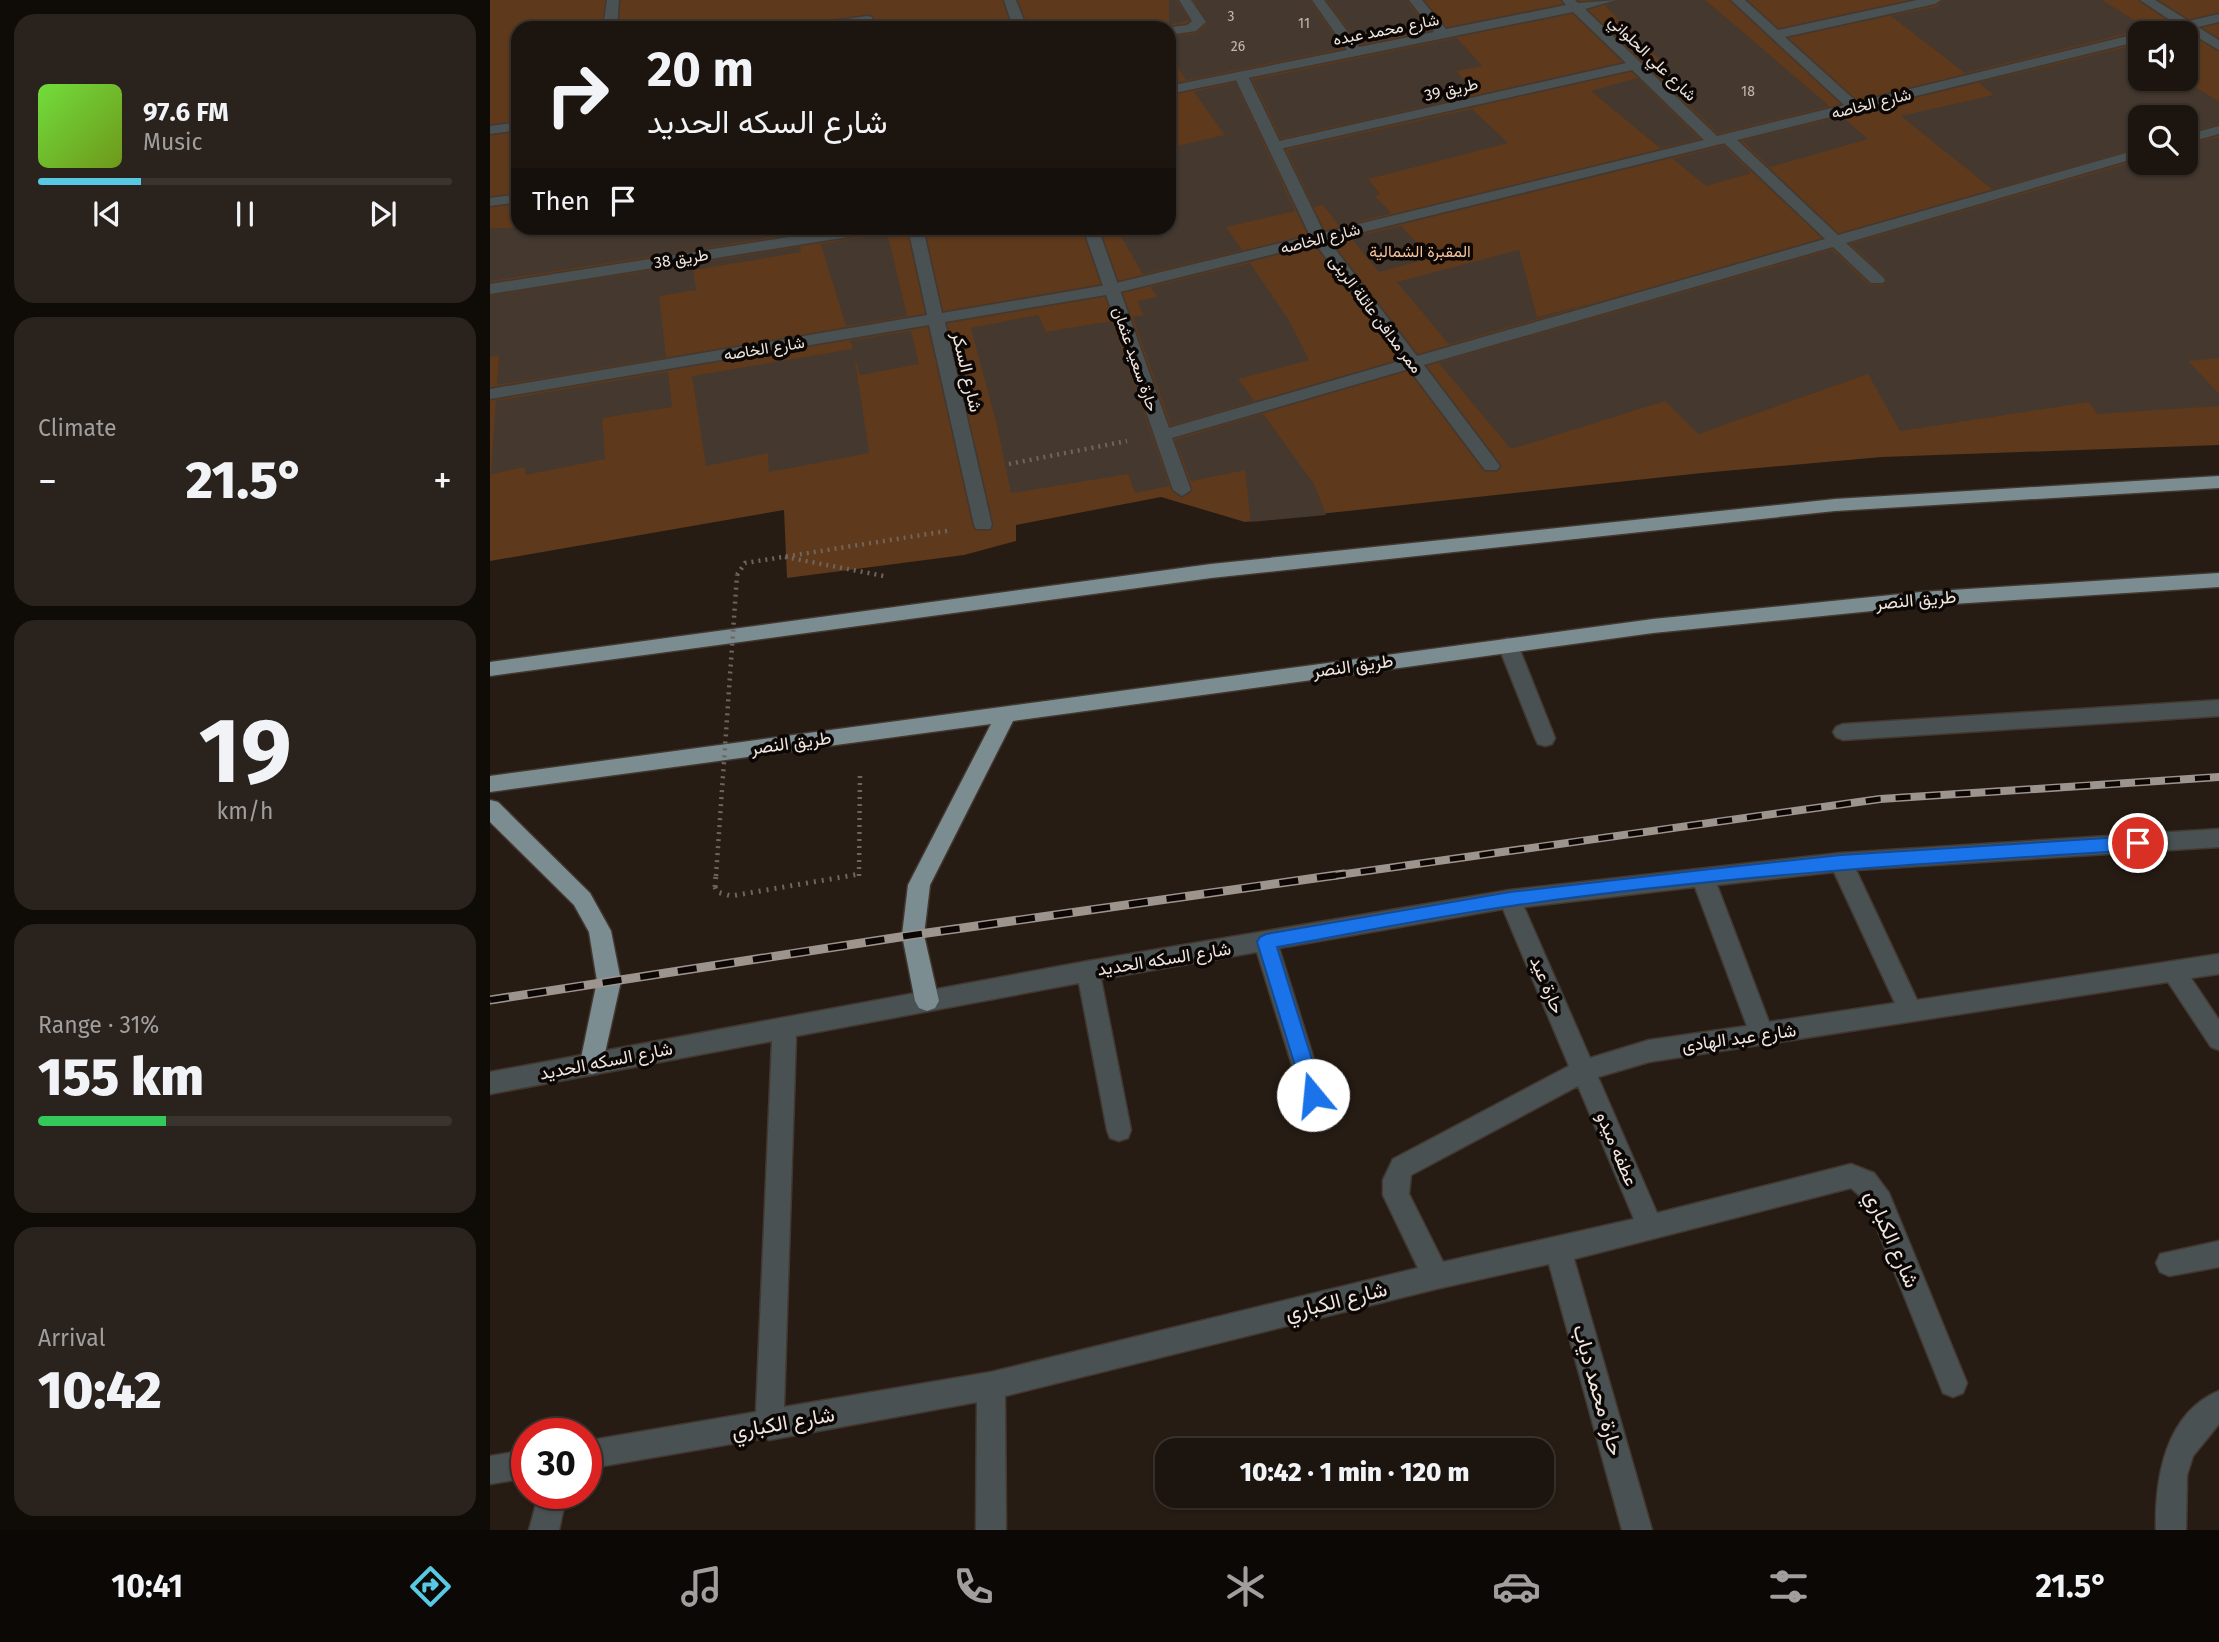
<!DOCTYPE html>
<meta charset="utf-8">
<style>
body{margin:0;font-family:"Fira Sans",Vazirmatn,sans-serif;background:#29221d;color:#f1f3f6;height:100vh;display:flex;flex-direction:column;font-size:26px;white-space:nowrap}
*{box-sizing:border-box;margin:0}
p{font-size:23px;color:#a09f9e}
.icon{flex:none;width:38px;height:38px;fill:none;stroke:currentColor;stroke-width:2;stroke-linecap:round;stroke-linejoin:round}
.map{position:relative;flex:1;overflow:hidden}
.drawer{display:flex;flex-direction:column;gap:14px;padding:14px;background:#0f0c08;width:490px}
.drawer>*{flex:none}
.top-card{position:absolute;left:21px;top:21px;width:665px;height:214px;border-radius:21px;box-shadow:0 2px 5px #0004,0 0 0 2px #3a342f;background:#1c150f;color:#f1f3f6;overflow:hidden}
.buttons{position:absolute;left:1638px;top:21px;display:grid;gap:14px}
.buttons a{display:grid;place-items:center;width:70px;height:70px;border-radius:14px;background:#1c150f;box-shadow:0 2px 5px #0004,0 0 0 2px #3a342f;font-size:35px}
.speed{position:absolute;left:21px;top:1418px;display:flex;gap:14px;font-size:35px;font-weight:700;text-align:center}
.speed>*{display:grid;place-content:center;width:91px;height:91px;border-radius:50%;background:#1c150f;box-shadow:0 2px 5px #0004,0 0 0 2px #3a342f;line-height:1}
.speed .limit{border:10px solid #d22;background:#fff;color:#111}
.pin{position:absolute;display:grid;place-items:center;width:60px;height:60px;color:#fff;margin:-30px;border:4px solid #fff;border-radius:50%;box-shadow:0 2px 7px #0007}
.me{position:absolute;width:77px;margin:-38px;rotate:343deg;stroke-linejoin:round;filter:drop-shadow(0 0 5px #0008)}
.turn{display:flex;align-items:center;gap:24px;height:147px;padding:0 21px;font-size:32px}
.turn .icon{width:91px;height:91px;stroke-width:2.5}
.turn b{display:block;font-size:49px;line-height:60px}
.then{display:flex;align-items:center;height:66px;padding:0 21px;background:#0003;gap:14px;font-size:26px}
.big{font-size:52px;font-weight:800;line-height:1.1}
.drawer .card{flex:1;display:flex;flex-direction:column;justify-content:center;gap:10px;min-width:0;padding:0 24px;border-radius:21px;background:#29221d}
.drawer .dial{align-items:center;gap:0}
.dial b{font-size:91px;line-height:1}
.song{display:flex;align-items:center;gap:21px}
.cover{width:84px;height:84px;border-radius:10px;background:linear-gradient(135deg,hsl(100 70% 55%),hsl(80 70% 35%))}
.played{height:7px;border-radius:4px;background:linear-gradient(90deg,#58c9e3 25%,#3a342f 25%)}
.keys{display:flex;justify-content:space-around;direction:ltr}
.heat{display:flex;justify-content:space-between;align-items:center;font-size:38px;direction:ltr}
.charge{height:10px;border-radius:5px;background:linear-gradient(90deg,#34c759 31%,#3a342f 0)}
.trip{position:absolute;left:665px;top:1438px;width:399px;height:70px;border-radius:21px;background:#1c150f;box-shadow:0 2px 5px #0004,0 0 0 2px #3a342f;font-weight:800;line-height:70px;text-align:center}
.tab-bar{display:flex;height:112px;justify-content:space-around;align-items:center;background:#0b0806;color:#a09f9e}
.tab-bar .icon{width:49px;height:49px}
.tab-bar .active{color:#58c9e3}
.tab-bar b{font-size:32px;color:#f1f3f6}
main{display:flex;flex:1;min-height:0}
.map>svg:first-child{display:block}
.green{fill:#5e391b;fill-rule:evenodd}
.building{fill:#44382f}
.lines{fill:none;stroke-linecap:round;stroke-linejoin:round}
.service-casing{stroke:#423830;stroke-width:3}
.minor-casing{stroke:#423830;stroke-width:3}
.trunk-casing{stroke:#423830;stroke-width:3}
.path-far1{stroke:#6e655e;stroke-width:4.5;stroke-dasharray:2 5;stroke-linecap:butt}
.path{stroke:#6e655e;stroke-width:5;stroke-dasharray:2 6;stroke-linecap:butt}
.service{fill:#495153;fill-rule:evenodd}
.minor{fill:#495153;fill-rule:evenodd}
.trunk{fill:#7c8d92;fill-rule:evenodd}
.rail-far1-casing{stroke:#9d948d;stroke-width:8}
.rail-casing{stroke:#9d948d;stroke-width:9}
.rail-far1{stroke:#0c0705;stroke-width:5;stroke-dasharray:15;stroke-linecap:butt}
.rail{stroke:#0c0705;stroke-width:6;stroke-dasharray:19;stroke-linecap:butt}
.path-bridge-far1{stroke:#6e655e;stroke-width:4.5;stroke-dasharray:2 5;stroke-linecap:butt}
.path-bridge{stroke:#6e655e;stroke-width:5;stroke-dasharray:2 6;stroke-linecap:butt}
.route{fill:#1a73e8;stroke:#114b97;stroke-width:2}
.labels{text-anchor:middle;stroke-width:7;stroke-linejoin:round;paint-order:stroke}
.number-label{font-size:14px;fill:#c3bab3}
.far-street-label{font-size:16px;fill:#ede5df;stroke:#0c0705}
.far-park-label{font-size:16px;fill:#f4c19b;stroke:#0c0705}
.street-label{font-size:18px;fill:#ede5df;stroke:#0c0705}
.near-street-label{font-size:21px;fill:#ede5df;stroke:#0c0705}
</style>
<main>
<section class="drawer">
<div class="card">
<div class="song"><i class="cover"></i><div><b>97.6 FM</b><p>Music</p></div></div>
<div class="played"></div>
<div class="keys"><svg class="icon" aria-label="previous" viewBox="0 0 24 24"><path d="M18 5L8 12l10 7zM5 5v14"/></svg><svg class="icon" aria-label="pause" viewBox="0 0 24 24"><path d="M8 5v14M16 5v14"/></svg><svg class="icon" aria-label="next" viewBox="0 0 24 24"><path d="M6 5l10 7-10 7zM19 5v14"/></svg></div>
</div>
<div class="card"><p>Climate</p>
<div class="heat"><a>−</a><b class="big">21.5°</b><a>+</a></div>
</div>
<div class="card dial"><b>19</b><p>km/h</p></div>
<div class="card"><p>Range · 31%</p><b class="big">155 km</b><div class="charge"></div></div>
<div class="card"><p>Arrival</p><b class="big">10:42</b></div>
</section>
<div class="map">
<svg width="1729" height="1530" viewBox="0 0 1729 1530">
<rect width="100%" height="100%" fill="#261c14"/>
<path class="green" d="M 0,0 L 1729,0 L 1729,445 L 1392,457 L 1212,473 L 755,522 L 671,497 L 526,525 L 526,541 L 474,555 L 297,578 L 294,510 L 0,561 ZM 28,28 L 679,28 L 679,228 L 28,228 ZM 1650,33 L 1696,33 L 1696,79 L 1650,79 ZM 1650,117 L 1696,117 L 1696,163 L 1650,163 Z"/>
<path class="building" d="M 679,0 L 686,0 L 699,20 L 679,25 Z
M 704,0 L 819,0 L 853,48 L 696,80 L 679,55 L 679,37 L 706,34 L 718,24 Z
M 837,0 L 916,0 L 939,30 L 870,44 Z
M 1128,0 L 1215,0 L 1339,106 L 1228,133 L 1166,73 L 1180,70 L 1115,6 Z
M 1453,0 L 1612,0 L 1658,29 L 1658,33 L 1649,30 L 1475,73 L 1401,16 L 1446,7 Z
M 967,38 L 992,66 L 966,71 L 979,86 L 962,90 L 971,98 L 791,138 L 763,80 Z
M 1650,44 L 1650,79 L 1693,79 L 1729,102 L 1729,124 L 1696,132 L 1696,117 L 1650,117 L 1650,147 L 1502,189 L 1411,116 L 1504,95 L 1489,83 Z
M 1147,78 L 1209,139 L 1170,148 L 1101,91 Z
M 745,83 L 805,211 L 736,227 L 752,250 L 653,274 L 629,233 L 652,228 L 679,228 L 679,148 L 735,135 L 704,92 Z
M 982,109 L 1018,143 L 878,179 L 890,194 L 885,196 L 901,213 L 850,226 L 833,205 L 824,207 L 797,150 Z
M 1352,117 L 1378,139 L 1280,167 L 1253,141 Z
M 1729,137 L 1729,358 L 1698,361 L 1729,394 L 1729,406 L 1607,414 L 1599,402 L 1410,431 L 1378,374 L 1208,434 L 1175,401 L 1021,449 L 949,363 L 1342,250 L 1379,285 L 1393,286 L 1397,281 L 1395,276 L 1361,244 L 1650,160 L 1650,163 L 1696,163 L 1696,145 Z
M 1234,146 L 1261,173 L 1216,186 L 1183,159 Z
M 911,226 L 940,258 L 889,272 L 861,238 Z
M 0,228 L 309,228 L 309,233 L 0,281 Z
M 393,228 L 396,228 L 417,316 L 356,326 L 331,244 L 383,236 Z
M 310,247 L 311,252 L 203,270 L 206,290 L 169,296 L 176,357 L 7,385 L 9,355 L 0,357 L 0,296 Z
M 1029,250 L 1047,317 L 1106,302 L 959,344 L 907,282 Z
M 760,263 L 798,319 L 819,360 L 748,379 L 764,401 L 681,425 L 643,317 L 654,315 L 647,301 L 667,297 L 661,287 Z
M 548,315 L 556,332 L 622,321 L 679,486 L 645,493 L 638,474 L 521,493 L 507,425 L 481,328 Z
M 421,331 L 429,364 L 370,375 L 364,353 L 379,453 L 279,472 L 278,453 L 216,466 L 202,376 L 363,349 L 360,341 Z
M 178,372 L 182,407 L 112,418 L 115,459 L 35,475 L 35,467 L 1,474 L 6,401 Z
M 773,414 L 824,484 L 836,515 L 761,522 L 755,470 L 701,481 L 685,440 Z"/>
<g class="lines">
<g class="service-casing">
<path id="service" d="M 751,72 L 758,76 L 836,237 L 927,356 L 1335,239 L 1232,141 L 1232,135 L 1242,135 L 1348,235 L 1650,149 L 1650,157 L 1356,243 L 1393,277 L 1395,280 L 1393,283 L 1381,283 L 1343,247 L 934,365 L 1007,462 L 1010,466 L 1007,470 L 995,470 L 919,369 L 682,438 L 701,490 L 692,496 L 683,490 L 593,228 L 608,228 L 679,428 L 913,360 L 821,238 L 744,76 Z
M 1729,126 L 1729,134 L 1696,143 L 1696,135 Z
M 1018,638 L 1025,640 L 1028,645 L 1065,738 L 1062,744 L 1055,746 L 1048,744 L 1045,738 L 1008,645 L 1011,640 Z
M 1729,700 L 1729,716 L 1353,740 L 1346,737 L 1343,732 L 1346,727 L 1353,724 Z"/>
</g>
<g class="minor-casing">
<path id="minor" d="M 117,0 L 129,0 L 127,28 L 113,28 Z
M 514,0 L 526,0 L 537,28 L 523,28 Z
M 689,0 L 701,0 L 716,22 L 706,31 L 679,35 L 679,28 L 675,28 L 697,25 L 702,21 Z
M 822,0 L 834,0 L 869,47 L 944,32 L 919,0 L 932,0 L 956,29 L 1076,5 L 1072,0 L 1085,0 L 1088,3 L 1126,0 L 1095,9 L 1227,136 L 1354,105 L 1241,0 L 1255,0 L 1288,30 L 1427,0 L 1451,0 L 1445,4 L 1295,37 L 1367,102 L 1650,33 L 1651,33 L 1650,41 L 622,294 L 455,322 L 502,525 L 500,529 L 486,529 L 484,525 L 439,325 L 0,399 L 0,389 L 437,315 L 418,228 L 433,228 L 452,313 L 622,284 L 1214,140 L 1142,70 L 785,150 L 778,146 L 785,142 L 1136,63 L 1083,12 L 679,94 L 679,86 L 857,50 Z
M 1650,0 L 1665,0 L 1699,21 L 1729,14 L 1729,22 L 1708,27 L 1729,40 L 1729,50 L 1695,30 L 1660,33 L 1661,30 L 1686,24 Z
M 377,16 L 382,17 L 382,23 L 348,28 L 313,28 L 320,24 Z
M 28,122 L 28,130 L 0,134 L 0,126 Z
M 28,194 L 28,202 L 0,206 L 0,198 Z
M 357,228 L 391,228 L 383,233 L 0,294 L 0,284 Z
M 1729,829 L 1729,847 L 1366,870 L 1427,1000 L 1729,954 L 1729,974 L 1701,978 L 1729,1020 L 1729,1050 L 1721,1047 L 1678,982 L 1159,1062 L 1108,1077 L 1167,1213 L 1361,1164 L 1384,1173 L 1399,1193 L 1477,1383 L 1473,1393 L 1463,1397 L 1453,1393 L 1376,1201 L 1361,1188 L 1084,1259 L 1162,1530 L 1132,1530 L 1059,1264 L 946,1289 L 515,1396 L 516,1530 L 486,1530 L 487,1402 L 279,1440 L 275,1438 L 96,1469 L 96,1441 L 266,1412 L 282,1041 L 0,1094 L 0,1072 L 598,961 L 1020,890 L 1351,853 ZM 1344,872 L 1405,1003 L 1279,1022 L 1227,885 ZM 1205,887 L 1257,1026 L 1159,1040 L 1100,1058 L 1034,907 ZM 1013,909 L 1079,1066 L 903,1159 L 893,1180 L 893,1195 L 928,1268 L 501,1372 L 294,1407 L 306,1036 L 589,983 L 617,1130 L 620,1138 L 629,1141 L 638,1138 L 641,1130 L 611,979 L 767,952 L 819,1120 L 822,1128 L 831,1131 L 840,1128 L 843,1120 L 789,948 ZM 1088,1086 L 1144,1219 L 953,1262 L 919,1194 L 921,1175 Z
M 1729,1241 L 1729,1267 L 1679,1276 L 1670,1272 L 1666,1263 L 1670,1254 Z
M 1729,1391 L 1729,1424 L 1703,1456 L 1697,1475 L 1696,1530 L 1666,1530 C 1665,1479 1675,1413 1729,1391 Z
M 37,1450 L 37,1478 L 0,1484 L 0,1456 Z
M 49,1493 L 77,1493 L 69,1530 L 39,1530 Z"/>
</g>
<g class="trunk-casing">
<path id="trunk" d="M 1729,476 L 1729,488 L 1345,511 L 721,578 L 0,676 L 0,662 L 721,564 L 1345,499 Z
M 1729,573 L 1729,587 L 1431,606 L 1163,633 L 523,721 L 440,885 L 434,935 L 449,1001 L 445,1008 L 437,1011 L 429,1008 L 425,1001 L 412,935 L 418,885 L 501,724 L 0,792 L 0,776 L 1163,619 L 1431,592 Z
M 0,800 L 8,802 L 100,893 L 121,931 L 131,981 L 111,1071 L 102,1074 L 93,1071 L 90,1063 L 107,981 L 99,932 L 84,905 L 0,822 Z"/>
</g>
<path class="path-far1" d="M 519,464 L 637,441
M 295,557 L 394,576
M 247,575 L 255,563 L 457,531
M 369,876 L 370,771"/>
<path class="path" d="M 225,887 L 227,892 L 241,896 L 370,874"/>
<use href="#service" class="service"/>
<use href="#minor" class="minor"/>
<use href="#trunk" class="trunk"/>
<g class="rail-far1-casing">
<path id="rail-far1" d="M 841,876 L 1390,799 L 1729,777"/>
</g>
<g class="rail-casing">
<path id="rail" d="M 0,1000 L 423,935 L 854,874"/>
</g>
<use href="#rail-far1" class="rail-far1"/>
<use href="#rail" class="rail"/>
<path class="path-bridge-far1" d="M 226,876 L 247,575"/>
<path class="path-bridge" d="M 225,887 L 226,874"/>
</g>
<path class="route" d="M 1648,836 L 1654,838 L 1656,843 L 1654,848 L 1648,850 C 1438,863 1229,876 1021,906 C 943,917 865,933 787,947 L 833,1095 L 830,1101 L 823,1103 L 817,1101 L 814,1095 L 767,942 L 770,937 L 776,934 L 1020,892 L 1212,870 L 1351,855 Z"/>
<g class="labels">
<g class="number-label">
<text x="741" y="21">3</text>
<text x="814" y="28">11</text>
<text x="748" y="51">26</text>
<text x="1258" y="96">18</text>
</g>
<g class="far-street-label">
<text transform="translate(896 29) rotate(-11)" y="6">شارع محمد عبده</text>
<text transform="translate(1163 58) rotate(44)" y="6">شارع علي الحلواني</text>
<text transform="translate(961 89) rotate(-13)" y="6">طريق 39</text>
<text transform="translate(1381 103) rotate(-14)" y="6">شارع الخاصه</text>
<text transform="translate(830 238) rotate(-14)" y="6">شارع الخاصه</text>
<text transform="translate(191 258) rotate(-9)" y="6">طريق 38</text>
<text transform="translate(886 314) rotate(53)" y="6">ممر مدافن عائلة الرينى</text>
<text transform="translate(274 348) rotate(-9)" y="6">شارع الخاصه</text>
<text transform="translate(646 359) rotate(71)" y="6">حارة سعيد عثمان</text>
</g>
<g class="far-park-label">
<text x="930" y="257">المقبرة الشمالية</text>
</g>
<g class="street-label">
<text transform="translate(477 372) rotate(77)" y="6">شارع السكر</text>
<text transform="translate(1426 600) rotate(-5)" y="6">طريق النصر</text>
<text transform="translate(863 666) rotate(-8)" y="6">طريق النصر</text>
<text transform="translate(301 743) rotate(-8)" y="6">طريق النصر</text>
<text transform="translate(674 959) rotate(-9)" y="6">شارع السكه الحديد</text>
<text transform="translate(1057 985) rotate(67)" y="6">حارة عيد</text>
<text transform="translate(1249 1038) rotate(-8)" y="6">شارع عبد الهادى</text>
<text transform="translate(116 1061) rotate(-11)" y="6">شارع السكه الحديد</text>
<text transform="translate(1127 1149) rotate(67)" y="6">عطفه ميدو</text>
</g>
<g class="near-street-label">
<text transform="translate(1402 1239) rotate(66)" y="7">شارع الكباري</text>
<text transform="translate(846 1301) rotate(-14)" y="7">شارع الكباري</text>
<text transform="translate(1108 1390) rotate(74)" y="7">حارة محمد دياب</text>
<text transform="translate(293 1423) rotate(-10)" y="7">شارع الكباري</text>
</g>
</g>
</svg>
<div class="buttons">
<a><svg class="icon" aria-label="sound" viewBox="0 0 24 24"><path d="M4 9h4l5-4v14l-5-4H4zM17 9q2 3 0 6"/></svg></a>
<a><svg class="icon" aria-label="search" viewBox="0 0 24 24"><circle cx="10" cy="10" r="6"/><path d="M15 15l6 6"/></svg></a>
</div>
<div class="speed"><div class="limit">30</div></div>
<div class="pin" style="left:1648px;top:843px;background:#d93025"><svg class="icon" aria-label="arrive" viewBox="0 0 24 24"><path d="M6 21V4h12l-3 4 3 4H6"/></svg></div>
<svg class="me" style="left:823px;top:1095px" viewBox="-20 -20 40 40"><circle r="19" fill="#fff"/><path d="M0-13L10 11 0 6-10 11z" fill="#1a73e8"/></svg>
<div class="trip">10:42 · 1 min · 120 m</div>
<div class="top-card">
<div class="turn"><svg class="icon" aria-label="right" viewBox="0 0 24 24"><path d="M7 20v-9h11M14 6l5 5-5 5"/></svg><div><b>20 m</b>شارع السكه الحديد</div></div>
<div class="then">Then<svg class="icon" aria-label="arrive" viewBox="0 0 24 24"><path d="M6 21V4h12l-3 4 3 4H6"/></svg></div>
</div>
</div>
</main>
<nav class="tab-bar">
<b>10:41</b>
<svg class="icon active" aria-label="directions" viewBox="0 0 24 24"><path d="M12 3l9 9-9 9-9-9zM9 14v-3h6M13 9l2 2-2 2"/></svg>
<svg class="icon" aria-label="music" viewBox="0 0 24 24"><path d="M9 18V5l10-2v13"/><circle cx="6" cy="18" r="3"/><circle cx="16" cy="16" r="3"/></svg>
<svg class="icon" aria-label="phone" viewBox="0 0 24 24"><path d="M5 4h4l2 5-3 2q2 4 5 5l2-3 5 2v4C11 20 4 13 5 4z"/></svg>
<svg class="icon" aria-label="climate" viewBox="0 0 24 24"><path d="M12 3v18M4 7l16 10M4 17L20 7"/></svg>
<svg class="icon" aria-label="car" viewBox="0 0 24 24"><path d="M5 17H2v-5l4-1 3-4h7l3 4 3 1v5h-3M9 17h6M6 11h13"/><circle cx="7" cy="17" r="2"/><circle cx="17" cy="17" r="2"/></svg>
<svg class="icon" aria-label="filters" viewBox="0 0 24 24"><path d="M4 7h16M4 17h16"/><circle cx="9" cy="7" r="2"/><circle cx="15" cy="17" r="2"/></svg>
<b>21.5°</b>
</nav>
